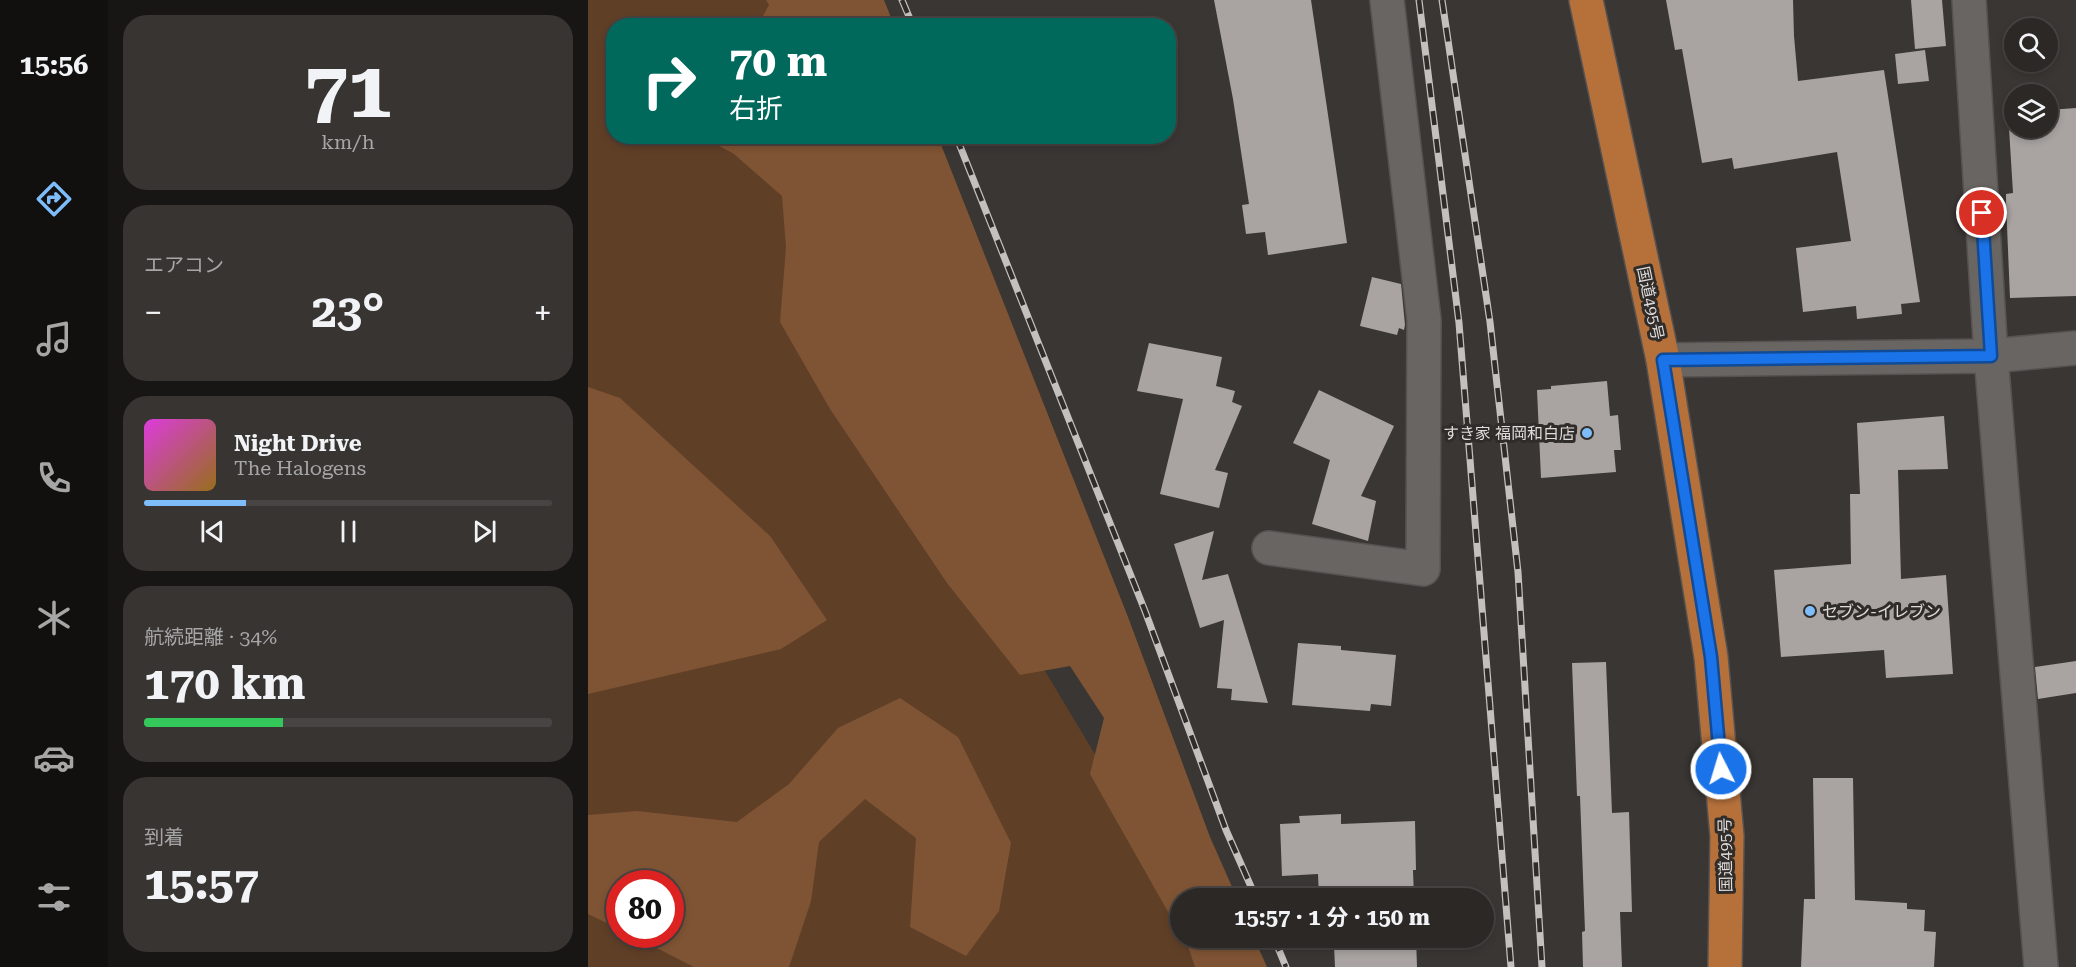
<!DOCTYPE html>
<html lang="ja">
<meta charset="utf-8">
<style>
body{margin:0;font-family:"Roboto Serif","Noto Sans JP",serif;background:#383432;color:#f1f3f6;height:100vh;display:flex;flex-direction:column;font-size:22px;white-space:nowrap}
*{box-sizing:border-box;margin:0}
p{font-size:20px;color:#a6a6a7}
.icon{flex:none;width:33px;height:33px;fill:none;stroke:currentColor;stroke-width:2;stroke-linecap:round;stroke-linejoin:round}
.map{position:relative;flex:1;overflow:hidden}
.sheet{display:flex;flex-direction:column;gap:15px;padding:15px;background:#181615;width:480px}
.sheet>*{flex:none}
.guide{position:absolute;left:18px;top:18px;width:570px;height:126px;border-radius:24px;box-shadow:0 3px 9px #0003,0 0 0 2px #484443;background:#00695c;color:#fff;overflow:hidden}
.tools{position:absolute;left:1416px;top:18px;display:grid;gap:12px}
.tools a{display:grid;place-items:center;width:54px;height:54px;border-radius:50%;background:#2c2826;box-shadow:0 3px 9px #0003,0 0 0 2px #484443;font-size:30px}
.speed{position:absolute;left:18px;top:870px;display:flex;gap:12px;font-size:30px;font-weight:700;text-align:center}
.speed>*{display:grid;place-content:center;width:78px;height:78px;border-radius:50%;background:#2c2826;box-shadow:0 3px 9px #0003,0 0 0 2px #484443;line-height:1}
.speed .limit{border:9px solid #d22;background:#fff;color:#111}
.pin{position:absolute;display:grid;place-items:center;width:51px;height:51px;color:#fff;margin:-26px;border:3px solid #fff;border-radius:50%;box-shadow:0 2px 6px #0007}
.me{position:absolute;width:66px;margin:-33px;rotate:355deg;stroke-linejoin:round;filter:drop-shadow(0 0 4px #0008)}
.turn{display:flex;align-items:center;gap:21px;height:126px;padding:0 24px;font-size:27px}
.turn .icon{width:78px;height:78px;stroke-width:2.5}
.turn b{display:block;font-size:42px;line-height:51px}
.big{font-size:45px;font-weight:700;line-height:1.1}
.sheet .card{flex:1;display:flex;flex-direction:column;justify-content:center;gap:9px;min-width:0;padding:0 21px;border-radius:24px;background:#383432}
.sheet .dial{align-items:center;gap:0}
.dial b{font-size:78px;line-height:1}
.song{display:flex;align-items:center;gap:18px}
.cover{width:72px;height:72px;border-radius:9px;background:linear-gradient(135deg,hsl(300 70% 55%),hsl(40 70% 35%))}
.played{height:6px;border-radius:3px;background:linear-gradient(90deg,#7fbdfa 25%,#484443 25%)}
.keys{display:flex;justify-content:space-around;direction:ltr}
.heat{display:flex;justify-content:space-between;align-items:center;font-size:33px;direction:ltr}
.charge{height:9px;border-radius:4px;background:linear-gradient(90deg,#34c759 34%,#484443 0)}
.trip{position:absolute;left:582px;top:888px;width:324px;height:60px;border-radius:30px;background:#2c2826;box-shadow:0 3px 9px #0003,0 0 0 2px #484443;font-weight:700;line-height:60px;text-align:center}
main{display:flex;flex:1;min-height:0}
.menu{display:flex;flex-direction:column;width:108px;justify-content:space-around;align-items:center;background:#12100f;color:#a6a6a7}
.menu .icon{width:42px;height:42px}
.menu .selected{color:#7fbdfa}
.menu b{font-size:27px;color:#f1f3f6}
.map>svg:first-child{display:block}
.green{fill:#603f27;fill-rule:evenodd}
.forest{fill:#7f5434}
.building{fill:#a9a4a1}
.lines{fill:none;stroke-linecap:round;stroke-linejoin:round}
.minor-casing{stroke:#565251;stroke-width:36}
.highway-casing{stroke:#565251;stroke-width:36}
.minor{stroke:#696562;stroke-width:33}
.highway{stroke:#b6713b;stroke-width:33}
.rail-casing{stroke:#c3c0be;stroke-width:7}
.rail{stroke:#302c29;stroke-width:4.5;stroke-dasharray:14;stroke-linecap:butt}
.route-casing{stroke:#114b97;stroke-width:15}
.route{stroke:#1a73e8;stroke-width:10}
.poi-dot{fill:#7fbdfa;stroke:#302c29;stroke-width:2}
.labels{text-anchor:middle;stroke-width:6;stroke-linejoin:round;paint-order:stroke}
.street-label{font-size:16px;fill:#dfdcdb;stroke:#302c29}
.poi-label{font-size:16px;fill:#dfdcdb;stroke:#302c29;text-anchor:end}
</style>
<main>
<nav class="menu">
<b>15:56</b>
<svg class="icon selected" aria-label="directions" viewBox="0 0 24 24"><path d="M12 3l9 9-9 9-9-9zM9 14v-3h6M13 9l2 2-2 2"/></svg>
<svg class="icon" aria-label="music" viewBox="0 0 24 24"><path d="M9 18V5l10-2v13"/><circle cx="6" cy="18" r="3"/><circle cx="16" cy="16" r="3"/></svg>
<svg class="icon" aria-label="phone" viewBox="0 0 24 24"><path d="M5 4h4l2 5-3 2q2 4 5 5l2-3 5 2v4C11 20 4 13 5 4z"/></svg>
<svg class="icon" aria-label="climate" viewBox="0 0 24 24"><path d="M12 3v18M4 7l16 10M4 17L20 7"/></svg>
<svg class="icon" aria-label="car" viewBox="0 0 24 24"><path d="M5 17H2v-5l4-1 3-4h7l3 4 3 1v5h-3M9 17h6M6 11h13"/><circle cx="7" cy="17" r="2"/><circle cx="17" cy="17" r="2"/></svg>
<svg class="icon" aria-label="filters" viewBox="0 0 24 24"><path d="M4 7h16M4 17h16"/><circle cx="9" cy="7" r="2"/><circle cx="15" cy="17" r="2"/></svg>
</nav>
<section class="sheet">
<div class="card dial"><b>71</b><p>km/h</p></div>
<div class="card"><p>エアコン</p>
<div class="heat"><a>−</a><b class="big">23°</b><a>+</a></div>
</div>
<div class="card">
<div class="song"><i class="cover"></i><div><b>Night Drive</b><p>The Halogens</p></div></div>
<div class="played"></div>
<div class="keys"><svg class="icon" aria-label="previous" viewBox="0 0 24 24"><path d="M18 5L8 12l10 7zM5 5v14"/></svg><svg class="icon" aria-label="pause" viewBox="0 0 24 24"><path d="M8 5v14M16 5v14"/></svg><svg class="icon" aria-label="next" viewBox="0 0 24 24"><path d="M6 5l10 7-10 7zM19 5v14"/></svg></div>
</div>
<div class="card"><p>航続距離 · 34%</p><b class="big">170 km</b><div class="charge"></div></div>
<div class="card"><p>到着</p><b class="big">15:57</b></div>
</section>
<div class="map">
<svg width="1488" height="967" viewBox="0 0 1488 967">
<rect width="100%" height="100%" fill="#3a3633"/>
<path class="green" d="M 0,0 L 196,0 L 206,25 L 26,26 L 26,136 L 227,137 L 257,337 L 593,898 L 592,938 L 616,938 L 633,967 L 0,967 ZM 32,884 L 82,884 L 82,934 L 32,934 Z"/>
<path class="forest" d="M 178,0 L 296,0 L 306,25 L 170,25 L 181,5 Z
M 115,137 L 350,137 L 540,617 L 622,837 L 649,898 L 592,898 L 592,933 L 502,774 L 516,718 L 482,666 L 432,675 L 359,583 L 242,409 L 192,322 L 198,247 L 194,196 L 146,154 Z
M 0,387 L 32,398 L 182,536 L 239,620 L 193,649 L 0,694 Z
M 312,698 L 370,737 L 423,843 L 411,911 L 378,956 L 322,927 L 328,838 L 277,799 L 231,842 L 223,901 L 201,967 L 106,967 L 43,935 L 82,934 L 82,884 L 32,884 L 31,929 L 0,914 L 0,815 L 49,811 L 149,822 L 201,784 L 250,728 Z
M 595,938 L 666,938 L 679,967 L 607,967 L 601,949 Z"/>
<path class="building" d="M 626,0 L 723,0 L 759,243 L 680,255 L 677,232 L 658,234 L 654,205 L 661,204 L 645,99 Z
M 1078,0 L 1205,0 L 1206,36 L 1210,81 L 1296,70 L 1332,302 L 1313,304 L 1314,314 L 1269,319 L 1268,306 L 1215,312 L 1208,248 L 1263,241 L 1249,152 L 1146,169 L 1144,158 L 1114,163 L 1094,49 L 1087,50 Z
M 1323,0 L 1354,0 L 1358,46 L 1327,49 Z
M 1337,50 L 1341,81 L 1310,84 L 1307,54 Z
M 1488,108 L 1488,296 L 1422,298 L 1418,202 L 1418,194 L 1425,193 L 1420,112 L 1426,112 L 1426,128 L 1460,128 L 1460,110 Z
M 784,277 L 813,284 L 817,325 L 816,330 L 811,328 L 809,335 L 772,326 Z
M 561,343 L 634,357 L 628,386 L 647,391 L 644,402 L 654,406 L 627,470 L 640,473 L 631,508 L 572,494 L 595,399 L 549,391 Z
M 1019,381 L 1022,416 L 1030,415 L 1033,450 L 1026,450 L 1028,472 L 953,478 L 949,390 L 963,389 L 963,386 Z
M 731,390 L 806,426 L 773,496 L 788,501 L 780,541 L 724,524 L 742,460 L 705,443 Z
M 1356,416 L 1360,469 L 1310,470 L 1313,579 L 1358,575 L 1365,674 L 1298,678 L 1296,650 L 1193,657 L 1186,570 L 1263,564 L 1262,494 L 1272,494 L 1269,423 Z
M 626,531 L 614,580 L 640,574 L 680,703 L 643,700 L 644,689 L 629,688 L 636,620 L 612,628 L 586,544 Z
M 710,643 L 753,646 L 753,650 L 808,655 L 803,706 L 783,704 L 782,711 L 704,705 Z
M 1488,661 L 1488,693 L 1450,699 L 1447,667 Z
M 1018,662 L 1024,813 L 1041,812 L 1044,912 L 1032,912 L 1034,967 L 995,967 L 994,932 L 997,931 L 992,796 L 989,796 L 984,663 Z
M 1225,778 L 1265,778 L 1267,900 L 1319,903 L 1319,909 L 1337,910 L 1336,931 L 1348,932 L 1346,967 L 1213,967 L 1216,899 L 1227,899 Z
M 753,814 L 753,824 L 827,821 L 828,870 L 825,870 L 826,898 L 731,898 L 730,874 L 694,876 L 692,824 L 712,823 L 711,816 Z
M 732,938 L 828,938 L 829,967 L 747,967 L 746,946 L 732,946 Z"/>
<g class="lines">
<g class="minor-casing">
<path id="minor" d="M 1381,0 L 1403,356 L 1453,967
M 1075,360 L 1403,356 L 1488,348
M 681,548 L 835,569 L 836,320 L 799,0"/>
</g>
<g class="highway-casing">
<path id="highway" d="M 998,0 L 1075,360 L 1123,657 L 1139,836 L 1137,967"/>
</g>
<use href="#minor" class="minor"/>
<use href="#highway" class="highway"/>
<g class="rail-casing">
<path id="rail" d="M 314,0 L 325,26
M 831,0 L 871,323 L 923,967
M 854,0 L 902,322 L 930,572 L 954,967
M 368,136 L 557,611 L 638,830 L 668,898
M 686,938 L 698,967"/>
</g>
<use href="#rail" class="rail"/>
</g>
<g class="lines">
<g class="route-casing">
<path id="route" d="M 1133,769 L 1123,657 L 1075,360 L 1403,356 L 1394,213"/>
</g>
<use href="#route" class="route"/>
</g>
<g class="poi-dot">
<circle cx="999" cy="433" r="6"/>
<circle cx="1222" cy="611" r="6"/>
</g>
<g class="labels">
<g class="street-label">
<text transform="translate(1063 303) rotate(78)" y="6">国道495号</text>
<text transform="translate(1137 855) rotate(-91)" y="6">国道495号</text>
</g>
<g class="poi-label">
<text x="987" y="439">すき家 福岡和白店</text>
<text x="1234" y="617" text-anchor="start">セブン-イレブン</text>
</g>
</g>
</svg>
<div class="tools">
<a><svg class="icon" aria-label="search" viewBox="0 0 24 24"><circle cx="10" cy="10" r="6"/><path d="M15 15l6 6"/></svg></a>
<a><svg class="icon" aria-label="layers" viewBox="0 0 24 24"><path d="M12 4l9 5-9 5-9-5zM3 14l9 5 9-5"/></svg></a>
</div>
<div class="speed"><div class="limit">80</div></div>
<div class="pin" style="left:1394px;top:213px;background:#d93025"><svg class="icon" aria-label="arrive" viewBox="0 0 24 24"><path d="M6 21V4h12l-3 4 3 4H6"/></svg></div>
<svg class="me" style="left:1133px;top:769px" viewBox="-20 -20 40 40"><circle r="17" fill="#1a73e8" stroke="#fff" stroke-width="3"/><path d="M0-11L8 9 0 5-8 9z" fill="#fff"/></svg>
<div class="trip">15:57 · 1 分 · 150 m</div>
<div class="guide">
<div class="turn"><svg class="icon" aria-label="right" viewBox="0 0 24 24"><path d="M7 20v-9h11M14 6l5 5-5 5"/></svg><div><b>70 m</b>右折</div></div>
</div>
</div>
</main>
